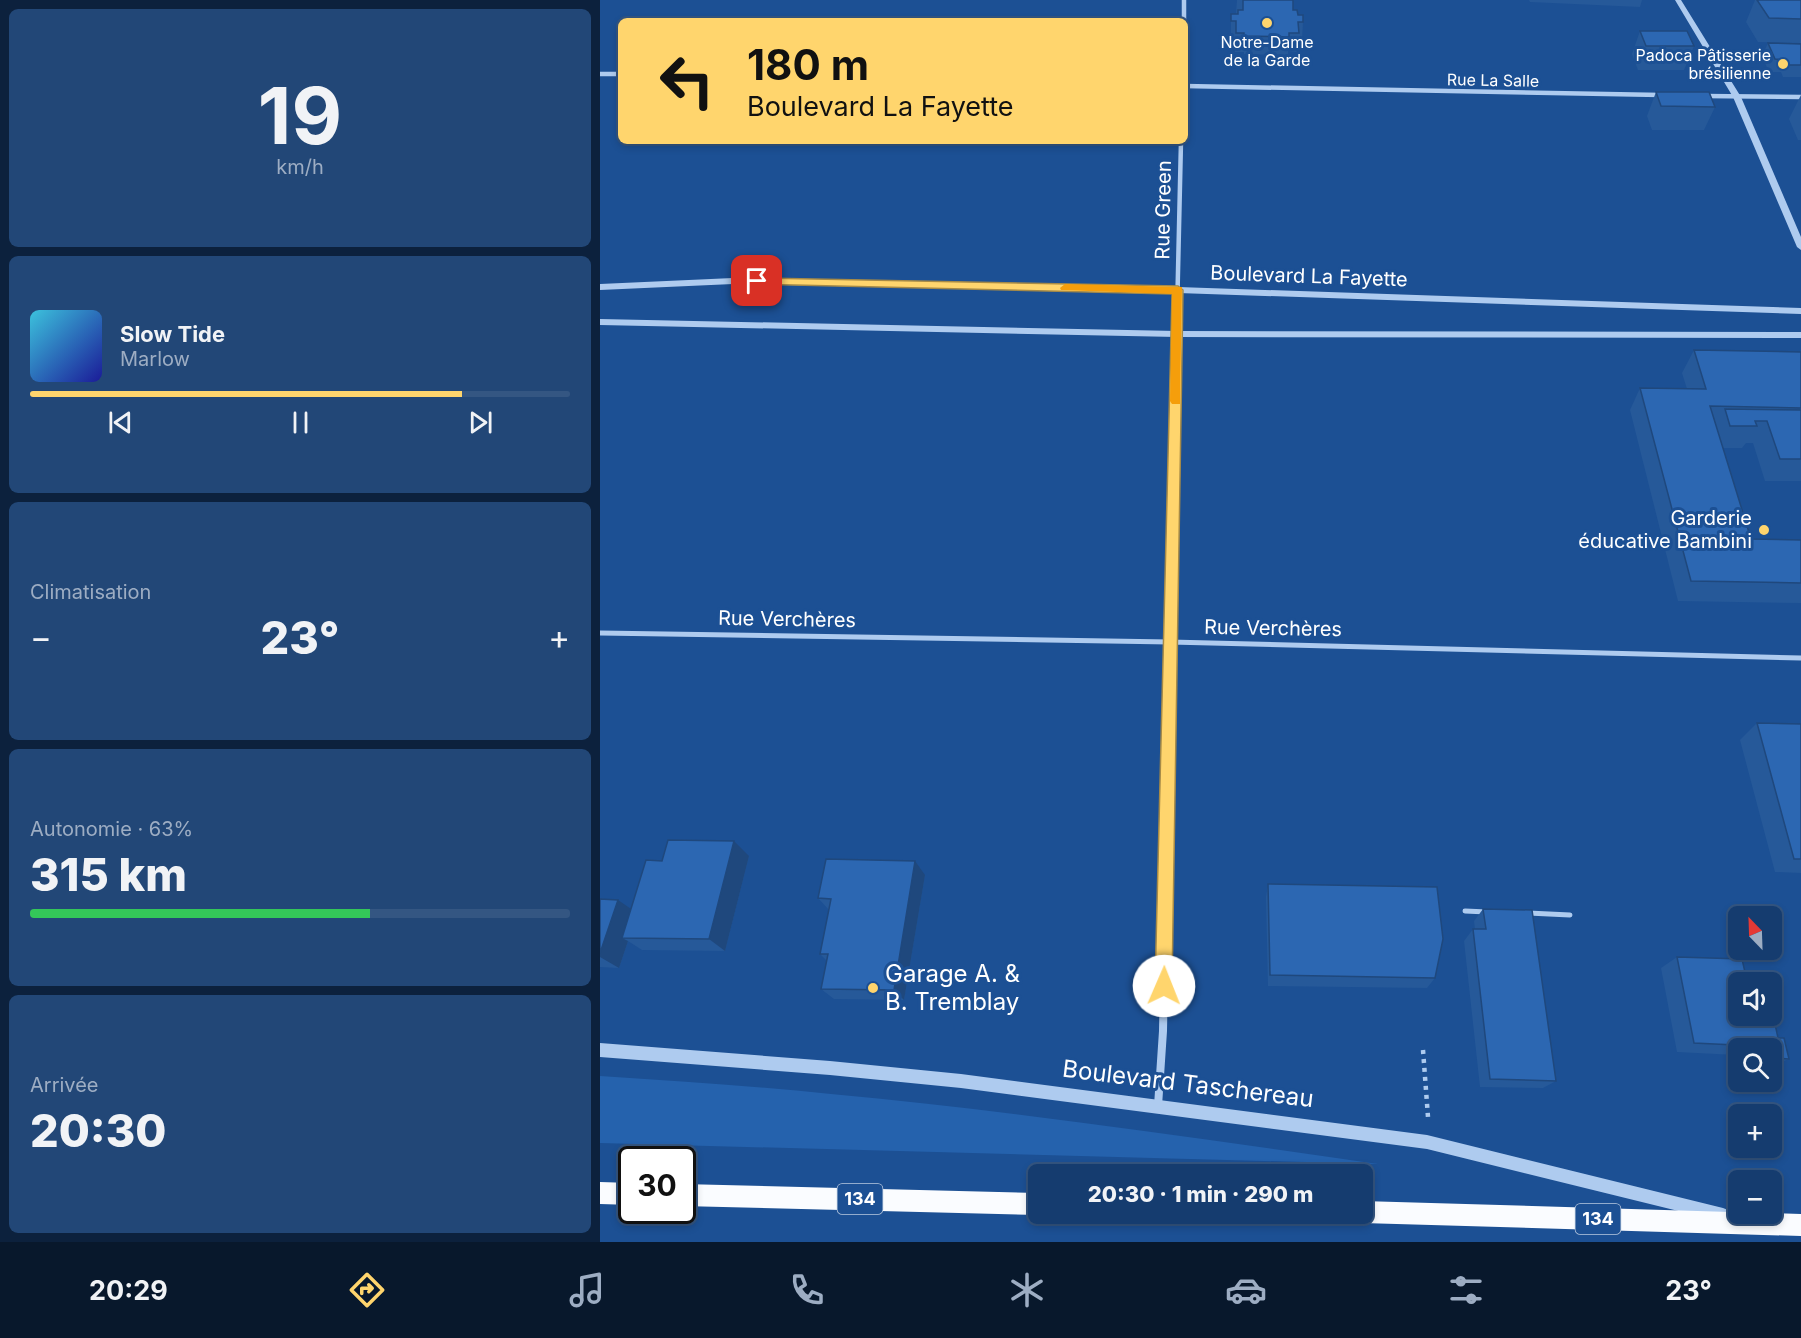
<!DOCTYPE html>
<html lang="fr">
<meta charset="utf-8">
<style>
body{margin:0;font-family:Inter,sans-serif;background:#224777;color:#f1f3f6;height:100vh;display:flex;flex-direction:column;font-size:22px;white-space:nowrap}
*{box-sizing:border-box;margin:0}
p{font-size:20px;color:#9dadc3}
.icon{flex:none;width:33px;height:33px;fill:none;stroke:currentColor;stroke-width:2;stroke-linecap:round;stroke-linejoin:round}
.map{position:relative;flex:1;overflow:hidden}
.panel{display:flex;flex-direction:column;gap:9px;padding:9px;background:#0c213d;width:600px}
.panel>*{flex:none}
.top-card{position:absolute;left:18px;top:18px;width:570px;height:126px;border-radius:9px;box-shadow:0 3px 9px #0003,0 0 0 2px #345682;background:#ffd56d;color:#111;overflow:hidden}
.needle{width:39px;rotate:337deg}
.tools{position:absolute;left:1128px;top:906px;display:grid;gap:12px}
.tools a{display:grid;place-items:center;width:54px;height:54px;border-radius:9px;background:#153c6f;box-shadow:0 3px 9px #0003,0 0 0 2px #345682;font-size:30px}
.speed{position:absolute;left:18px;top:1146px;display:flex;gap:12px;font-size:30px;font-weight:700;text-align:center}
.speed>*{display:grid;place-content:center;width:78px;height:78px;border-radius:50%;background:#153c6f;box-shadow:0 3px 9px #0003,0 0 0 2px #345682;line-height:1}
.speed .limit{border:3px solid #111;border-radius:9px;background:#fff;color:#111}
.pin{position:absolute;display:grid;place-items:center;width:51px;height:51px;color:#fff;margin:-26px;border-radius:12px;box-shadow:0 3px 9px #0006}
.me{position:absolute;width:66px;margin:-33px;rotate:1deg;stroke-linejoin:round;filter:drop-shadow(0 0 4px #0008)}
.turn{display:flex;align-items:center;gap:21px;height:126px;padding:0 30px;font-size:27px}
.turn .icon{width:78px;height:78px;stroke-width:2.5}
.turn b{display:block;font-size:42px;line-height:51px}
.big{font-size:45px;font-weight:800;line-height:1.1}
.panel .tile{flex:1;display:flex;flex-direction:column;justify-content:center;gap:9px;min-width:0;padding:0 21px;border-radius:9px;background:#224777}
.panel .dial{align-items:center;gap:0}
.dial b{font-size:78px;line-height:1}
.song{display:flex;align-items:center;gap:18px}
.cover{width:72px;height:72px;border-radius:9px;background:linear-gradient(135deg,hsl(190 70% 55%),hsl(240 70% 35%))}
.played{height:6px;border-radius:3px;background:linear-gradient(90deg,#ffd56d 80%,#345682 80%)}
.keys{display:flex;justify-content:space-around;direction:ltr}
.heat{display:flex;justify-content:space-between;align-items:center;font-size:33px;direction:ltr}
.charge{height:9px;border-radius:4px;background:linear-gradient(90deg,#34c759 63%,#345682 0)}
.trip{position:absolute;left:428px;top:1164px;width:345px;height:60px;border-radius:9px;background:#153c6f;box-shadow:0 3px 9px #0003,0 0 0 2px #345682;font-weight:800;line-height:60px;text-align:center}
.tab-bar{display:flex;height:96px;justify-content:space-around;align-items:center;background:#08182c;color:#9dadc3}
.tab-bar .icon{width:42px;height:42px}
.tab-bar .current{color:#ffd56d}
.tab-bar b{font-size:27px;color:#f1f3f6}
main{display:flex;flex:1;min-height:0}
.map>svg:first-child{display:block}
.green{fill:#2562ad}
.lines{fill:none;stroke-linecap:round;stroke-linejoin:round}
.path{stroke:#aecbef;stroke-width:4.5;stroke-dasharray:4 5;stroke-linecap:butt}
.service{stroke:#aecbef;stroke-width:5}
.minor-far2{stroke:#aecbef;stroke-width:4.5}
.minor-far1{stroke:#aecbef;stroke-width:5}
.minor{stroke:#aecbef;stroke-width:8}
.tertiary{fill:#aecbef;fill-rule:evenodd}
.trunk{fill:#fafcff;fill-rule:evenodd}
.wall{fill:#265999}
.shaded-wall{fill:#1f487d}
.building{fill:#2c67b2;stroke:#1f487d;stroke-width:1.5}
.route{fill:#ffd56d;stroke:#a68a47;stroke-width:1.5}
.slow{fill:#f59e0b}
.poi-dot{fill:#ffd56d;stroke:#1c5094;stroke-width:2}
.labels{text-anchor:middle;stroke-width:6;stroke-linejoin:round;paint-order:stroke}
.far-poi-label{font-size:16px;fill:#fff;stroke:#1c5094}
.far-street-label{font-size:16px;fill:#fff;stroke:#1c5094}
.shield{fill:#1c5094;stroke:#bbcadf;stroke-width:1.5}
.shield-label{font-size:18px;font-weight:bold;fill:#fff}
.street-label{font-size:20px;fill:#fff;stroke:#1c5094}
.poi-label{font-size:20px;fill:#fff;stroke:#1c5094;text-anchor:end}
.near-poi-label{font-size:24px;fill:#fff;stroke:#1c5094;text-anchor:start}
.near-street-label{font-size:24px;fill:#fff;stroke:#1c5094}
</style>
<main>
<section class="panel">
<div class="tile dial"><b>19</b><p>km/h</p></div>
<div class="tile">
<div class="song"><i class="cover"></i><div><b>Slow Tide</b><p>Marlow</p></div></div>
<div class="played"></div>
<div class="keys"><svg class="icon" aria-label="previous" viewBox="0 0 24 24"><path d="M18 5L8 12l10 7zM5 5v14"/></svg><svg class="icon" aria-label="pause" viewBox="0 0 24 24"><path d="M8 5v14M16 5v14"/></svg><svg class="icon" aria-label="next" viewBox="0 0 24 24"><path d="M6 5l10 7-10 7zM19 5v14"/></svg></div>
</div>
<div class="tile"><p>Climatisation</p>
<div class="heat"><a>−</a><b class="big">23°</b><a>+</a></div>
</div>
<div class="tile"><p>Autonomie · 63%</p><b class="big">315 km</b><div class="charge"></div></div>
<div class="tile"><p>Arrivée</p><b class="big">20:30</b></div>
</section>
<div class="map">
<svg width="1201" height="1242" viewBox="0 0 1201 1242">
<rect width="100%" height="100%" fill="#1c5094"/>
<path class="green" d="M 0,1076 C 77,1081 154,1086 231,1094 C 414,1111 596,1138 778,1164 L 0,1143 Z"/>
<g class="lines">
<path class="path" d="M 823,1050 L 828,1117"/>
<path class="service" d="M 865,911 L 887,912
M 928,913 L 970,915"/>
<path class="minor-far2" d="M 584,0 L 584,21
M 0,74 L 21,74
M 585,86 L 1061,95
M 1104,96 L 1201,97
M 577,315 L 581,141"/>
<path class="minor-far1" d="M 0,633 L 570,642 L 1201,658
M 569,721 L 578,314"/>
<path class="minor" d="M 558,1106 L 563,1031 L 569,719"/>
<path class="tertiary" d="M 1075,0 L 1081,0 L 1141,97 L 1201,237 L 1201,250 L 1197,247 L 1133,97 Z
M 133,278 L 578,287 L 1201,308 L 1201,314 L 578,293 L 133,284 L 0,290 L 0,284 Z
M 0,319 L 577,331 L 1201,332 L 1201,338 L 577,337 L 0,325 Z
M 0,1043 L 230,1061 L 361,1074 L 827,1135 L 1123,1208 L 1128,1210 L 1130,1215 L 1128,1220 L 1123,1222 L 827,1149 L 361,1088 L 230,1075 L 0,1057 Z"/>
<path class="trunk" d="M 0,1182 L 32,1183 L 32,1205 L 0,1204 Z
M 82,1184 L 438,1193 L 438,1214 L 442,1214 L 438,1215 L 82,1206 Z
M 762,1201 L 1201,1214 L 1201,1236 L 762,1223 L 754,1220 L 752,1214 L 762,1214 Z"/>
</g>
<path class="wall" d="M 637,0 L 693,0 L 693,10 L 703,22 L 702,40 L 698,40 L 697,52 L 688,51 L 688,55 L 644,54 L 644,52 L 635,52 L 635,40 L 631,40 L 631,14 L 636,14 Z
M 929,0 L 1042,0 L 1040,7 L 930,2 Z
M 1155,0 L 1201,0 L 1201,43 L 1158,42 L 1146,22 Z
M 1040,31 L 1094,46 L 1084,70 L 1038,70 L 1032,54 Z
M 1168,43 L 1201,44 L 1201,77 L 1183,77 L 1181,72 L 1169,72 L 1162,56 Z
M 1056,92 L 1115,107 L 1104,130 L 1052,130 L 1047,116 Z
M 1201,95 L 1201,140 L 1198,140 L 1189,119 Z
M 85,141 L 128,141 L 127,142 L 86,142 Z
M 1094,350 L 1201,352 L 1201,481 L 1165,481 L 1153,443 L 1146,443 L 1142,448 L 1123,448 L 1151,539 L 1201,540 L 1201,603 L 1078,601 L 1030,410 L 1040,388 L 1087,389 L 1082,373 Z
M 1157,723 L 1201,724 L 1201,873 L 1175,872 L 1140,740 Z
M 149,856 L 125,951 L 42,950 L 28,941 L 19,968 L 0,967 L 0,899 L 31,909 L 62,861 Z
M 325,875 L 304,1000 L 234,999 L 221,989 L 227,961 L 220,954 L 229,910 L 218,898 Z
M 668,884 L 835,978 L 827,988 L 668,986 L 666,897 Z
M 883,909 L 956,1081 L 943,1088 L 880,1087 L 864,941 L 873,929 L 875,929 L 874,921 Z
M 1077,957 L 1147,981 L 1189,1059 L 1172,1066 L 1172,1048 L 1138,1048 L 1138,1066 L 1136,1055 L 1077,1052 L 1061,968 Z"/>
<path class="shaded-wall" d="M 134,841 L 149,856 L 125,951 L 109,939 Z
M 315,861 L 325,875 L 304,1000 L 294,990 Z
M 18,900 L 37,913 L 22,938 L 28,941 L 19,968 L 0,957 L 0,953 Z"/>
<path class="building" d="M 643,0 L 693,0 L 693,10 L 697,10 L 698,15 L 703,15 L 703,22 L 698,22 L 699,33 L 689,33 L 689,37 L 644,36 L 644,33 L 636,33 L 636,21 L 631,21 L 631,14 L 638,14 L 638,10 L 643,10 Z
M 1157,0 L 1201,0 L 1201,19 L 1169,18 Z
M 1040,31 L 1087,31 L 1094,46 L 1046,46 Z
M 1168,43 L 1201,44 L 1201,65 L 1189,65 L 1187,60 L 1175,59 Z
M 1056,92 L 1109,92 L 1115,107 L 1061,106 Z
M 1094,350 L 1201,352 L 1201,408 L 1110,406 L 1151,539 L 1201,540 L 1201,583 L 1091,581 L 1040,388 L 1106,389 Z
M 1125,409 L 1201,410 L 1201,459 L 1180,459 L 1167,421 L 1155,421 L 1157,426 L 1130,426 Z
M 1157,723 L 1201,724 L 1201,859 L 1194,859 Z
M 68,840 L 134,841 L 109,939 L 22,938 L 46,860 L 62,861 Z
M 226,859 L 315,861 L 294,990 L 221,989 L 228,954 L 220,954 L 231,899 L 218,898 Z
M 668,884 L 837,887 L 843,939 L 835,978 L 670,975 Z
M 0,899 L 18,900 L 0,953 Z
M 883,909 L 932,910 L 956,1081 L 890,1079 L 873,929 L 886,929 Z
M 1077,957 L 1142,959 L 1147,981 L 1165,981 L 1165,982 L 1138,982 L 1138,1016 L 1172,1016 L 1172,1010 L 1178,1038 L 1184,1038 L 1189,1059 L 1172,1058 L 1172,1048 L 1156,1048 L 1156,1046 L 1094,1043 Z"/>
<path class="route" d="M 157,278 L 578,286 L 583,290 L 572,986 L 569,992 L 564,995 L 558,992 L 555,986 L 572,294 L 153,284 L 153,279 Z"/>
<path class="slow" d="M 465,284 L 582,287 L 580,404 L 572,404 L 570,401 L 572,294 L 461,290 L 460,288 Z"/>
<g class="poi-dot">
<circle cx="667" cy="23" r="6"/>
<circle cx="1183" cy="64" r="6"/>
<circle cx="1164" cy="530" r="6"/>
<circle cx="273" cy="988" r="6"/>
</g>
<g class="labels">
<g class="far-poi-label">
<text x="667" y="48">Notre-Dame<tspan x="667" dy="18">de la Garde</tspan></text>
<text x="1171" y="61" text-anchor="end">Padoca Pâtisserie<tspan x="1171" dy="18">brésilienne</tspan></text>
</g>
<g class="far-street-label">
<text transform="translate(893 80) rotate(1)" y="6">Rue La Salle</text>
</g>
<g class="shield">
<rect x="237.5" y="1184" width="45" height="30" rx="4.5"/>
<rect x="975.5" y="1204" width="45" height="30" rx="4.5"/>
</g>
<g class="shield-label">
<text x="260" y="1205">134</text>
<text x="998" y="1225">134</text>
</g>
<g class="street-label">
<text transform="translate(563 210) rotate(-89)" y="7">Rue Green</text>
<text transform="translate(709 276) rotate(2)" y="7">Boulevard La Fayette</text>
<text transform="translate(187 619) rotate(1)" y="7">Rue Verchères</text>
<text transform="translate(673 628) rotate(1)" y="7">Rue Verchères</text>
</g>
<g class="poi-label">
<text x="1152" y="525">Garderie<tspan x="1152" dy="23">éducative Bambini</tspan></text>
</g>
<g class="near-poi-label">
<text x="285" y="982">Garage A. &amp;<tspan x="285" dy="28">B. Tremblay</tspan></text>
</g>
<g class="near-street-label">
<text transform="translate(588 1084) rotate(7)" y="8">Boulevard Taschereau</text>
</g>
</g>
</svg>
<div class="tools">
<a><svg class="needle" viewBox="-14 -14 28 28"><path d="M0-13l5 13h-10z" fill="#e53935"/><path d="M0 13l5-13h-10z" fill="#9dadc3"/></svg></a>
<a><svg class="icon" aria-label="sound" viewBox="0 0 24 24"><path d="M4 9h4l5-4v14l-5-4H4zM17 9q2 3 0 6"/></svg></a>
<a><svg class="icon" aria-label="search" viewBox="0 0 24 24"><circle cx="10" cy="10" r="6"/><path d="M15 15l6 6"/></svg></a>
<a>+</a>
<a>−</a>
</div>
<div class="speed"><div class="limit">30</div></div>
<div class="pin" style="left:157px;top:281px;background:#d93025"><svg class="icon" aria-label="arrive" viewBox="0 0 24 24"><path d="M6 21V4h12l-3 4 3 4H6"/></svg></div>
<svg class="me" style="left:564px;top:986px" viewBox="-20 -20 40 40"><circle r="19" fill="#fff"/><path d="M0-13L10 11 0 6-10 11z" fill="#ffd56d"/></svg>
<div class="trip">20:30 · 1 min · 290 m</div>
<div class="top-card">
<div class="turn"><svg class="icon" aria-label="left" viewBox="0 0 24 24"><path d="M17 20v-9H6M10 6l-5 5 5 5"/></svg><div><b>180 m</b>Boulevard La Fayette</div></div>
</div>
</div>
</main>
<nav class="tab-bar">
<b>20:29</b>
<svg class="icon current" aria-label="directions" viewBox="0 0 24 24"><path d="M12 3l9 9-9 9-9-9zM9 14v-3h6M13 9l2 2-2 2"/></svg>
<svg class="icon" aria-label="music" viewBox="0 0 24 24"><path d="M9 18V5l10-2v13"/><circle cx="6" cy="18" r="3"/><circle cx="16" cy="16" r="3"/></svg>
<svg class="icon" aria-label="phone" viewBox="0 0 24 24"><path d="M5 4h4l2 5-3 2q2 4 5 5l2-3 5 2v4C11 20 4 13 5 4z"/></svg>
<svg class="icon" aria-label="climate" viewBox="0 0 24 24"><path d="M12 3v18M4 7l16 10M4 17L20 7"/></svg>
<svg class="icon" aria-label="car" viewBox="0 0 24 24"><path d="M5 17H2v-5l4-1 3-4h7l3 4 3 1v5h-3M9 17h6M6 11h13"/><circle cx="7" cy="17" r="2"/><circle cx="17" cy="17" r="2"/></svg>
<svg class="icon" aria-label="filters" viewBox="0 0 24 24"><path d="M4 7h16M4 17h16"/><circle cx="9" cy="7" r="2"/><circle cx="15" cy="17" r="2"/></svg>
<b>23°</b>
</nav>
